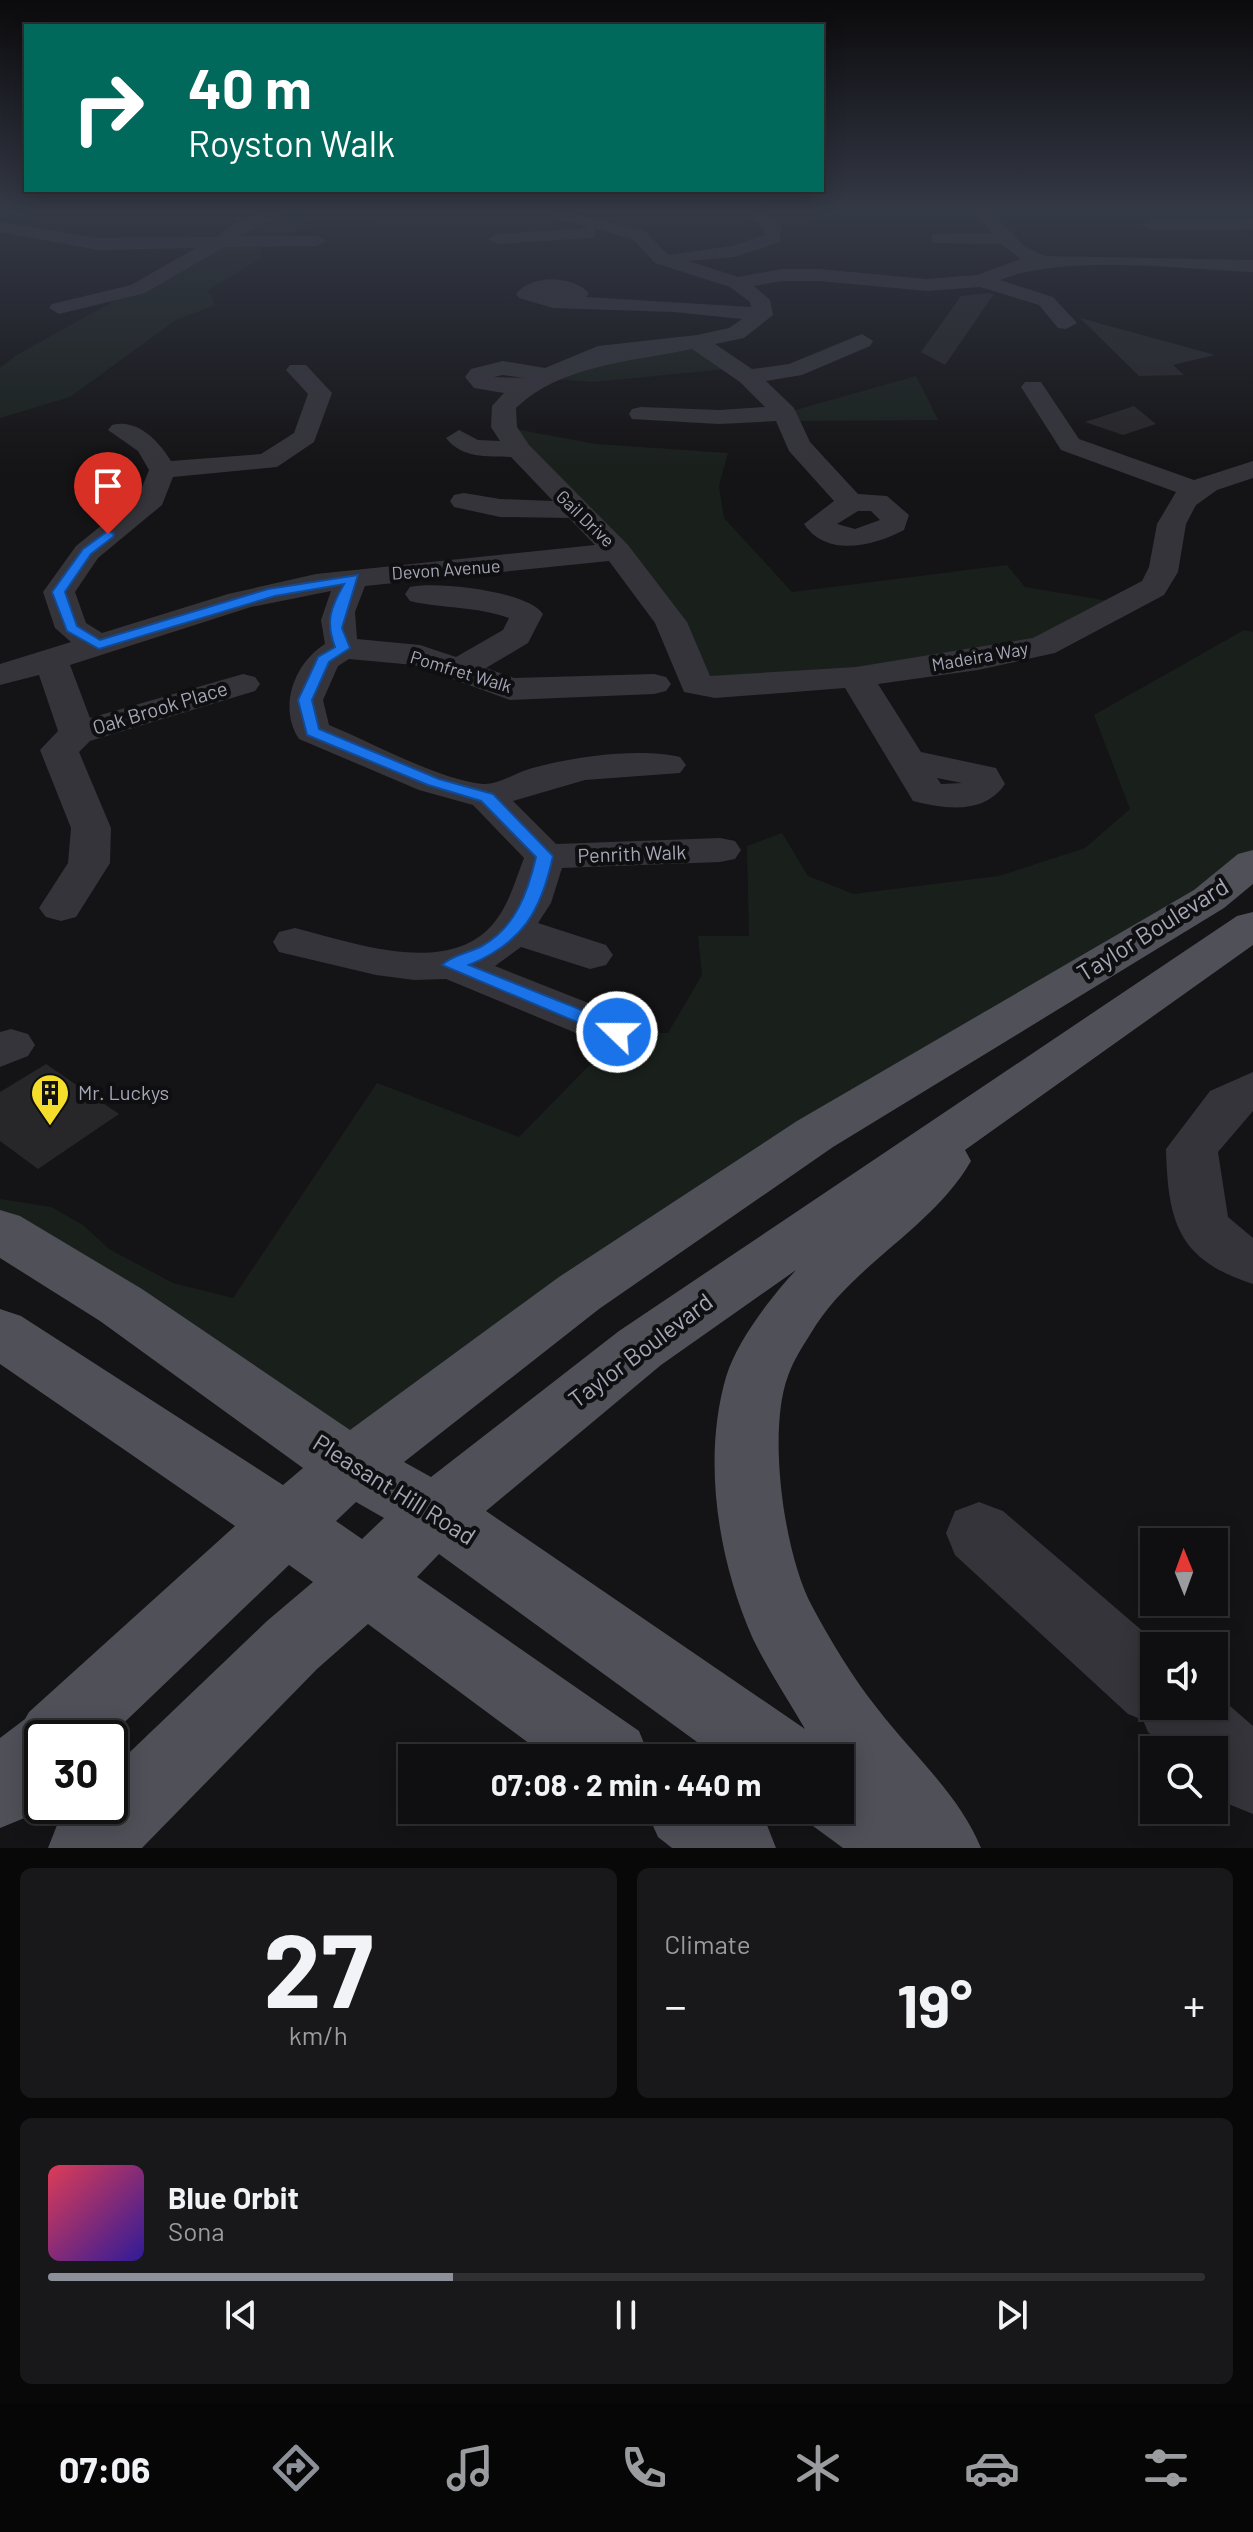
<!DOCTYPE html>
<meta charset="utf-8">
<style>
body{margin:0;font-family:Barlow,sans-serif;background:#181719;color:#f1f3f6;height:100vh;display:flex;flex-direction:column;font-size:30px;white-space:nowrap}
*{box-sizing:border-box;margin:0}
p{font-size:26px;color:#9b9c9f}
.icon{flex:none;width:44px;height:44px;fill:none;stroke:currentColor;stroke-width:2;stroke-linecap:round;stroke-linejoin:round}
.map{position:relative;height:1848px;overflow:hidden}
.sheet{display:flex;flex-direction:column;gap:20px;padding:20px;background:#080809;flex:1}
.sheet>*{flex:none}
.banner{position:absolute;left:24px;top:24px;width:800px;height:168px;border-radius:0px;box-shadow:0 4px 20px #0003,0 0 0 2px #2f2e30;background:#00695c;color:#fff;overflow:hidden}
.needle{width:52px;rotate:359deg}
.tools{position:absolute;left:1140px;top:1528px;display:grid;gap:16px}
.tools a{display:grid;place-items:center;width:88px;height:88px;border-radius:0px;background:#0f0e10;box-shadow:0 4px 20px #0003,0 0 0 2px #2f2e30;font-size:40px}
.speed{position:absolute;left:24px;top:1720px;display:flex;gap:16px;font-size:40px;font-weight:700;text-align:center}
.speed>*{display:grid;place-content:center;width:104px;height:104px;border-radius:50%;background:#0f0e10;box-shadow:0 4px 20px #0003,0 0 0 2px #2f2e30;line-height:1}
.speed .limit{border:4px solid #111;border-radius:12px;background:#fff;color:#111}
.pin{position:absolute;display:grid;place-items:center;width:68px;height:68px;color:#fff;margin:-82px -34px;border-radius:50% 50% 50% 0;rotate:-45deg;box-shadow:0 0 8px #0007}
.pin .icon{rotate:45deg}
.me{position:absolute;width:88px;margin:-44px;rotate:292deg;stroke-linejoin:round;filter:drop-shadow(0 0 6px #0008)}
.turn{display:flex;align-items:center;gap:28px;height:168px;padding:0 32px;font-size:36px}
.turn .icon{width:104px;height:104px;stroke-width:2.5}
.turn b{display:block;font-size:56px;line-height:68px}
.big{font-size:60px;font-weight:700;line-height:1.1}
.sheet .widget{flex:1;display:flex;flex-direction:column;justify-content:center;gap:12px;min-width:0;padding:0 28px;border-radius:12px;background:#181719}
.sheet .dial{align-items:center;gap:0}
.dial b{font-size:104px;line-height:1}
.song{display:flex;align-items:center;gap:24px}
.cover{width:96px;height:96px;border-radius:12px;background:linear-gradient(135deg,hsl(350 70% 55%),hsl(250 70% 35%))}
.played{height:8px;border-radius:4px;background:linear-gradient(90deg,#8c9099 35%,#2f2e30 35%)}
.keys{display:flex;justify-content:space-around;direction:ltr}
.heat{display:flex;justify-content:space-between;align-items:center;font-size:44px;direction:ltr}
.sheet .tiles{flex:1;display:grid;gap:20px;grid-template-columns:1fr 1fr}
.widget:last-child{grid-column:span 2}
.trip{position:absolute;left:398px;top:1744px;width:456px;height:80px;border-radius:0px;background:#0f0e10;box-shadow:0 4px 20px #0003,0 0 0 2px #2f2e30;font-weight:700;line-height:80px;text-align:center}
.tab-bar{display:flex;height:128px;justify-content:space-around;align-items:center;background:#060606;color:#9b9c9f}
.tab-bar .icon{width:56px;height:56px}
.tab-bar .current{color:#8c9099}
.tab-bar b{font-size:36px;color:#f1f3f6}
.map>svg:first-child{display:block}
.green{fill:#19201c}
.building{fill:#272629}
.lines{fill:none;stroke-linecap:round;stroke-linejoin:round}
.minor{fill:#35343a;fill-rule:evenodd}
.major{fill:#505059;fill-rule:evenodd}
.route{fill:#1a73e8;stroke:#114b97;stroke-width:2}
.labels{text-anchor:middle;stroke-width:8;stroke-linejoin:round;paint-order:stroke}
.far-street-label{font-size:18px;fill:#a5a6b6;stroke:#0f0e10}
.street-label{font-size:20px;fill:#a5a6b6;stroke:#0f0e10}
.poi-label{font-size:20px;fill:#a5a6b6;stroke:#0f0e10;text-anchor:start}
.near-street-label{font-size:24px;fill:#a5a6b6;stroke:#0f0e10}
</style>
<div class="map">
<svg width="1253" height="1848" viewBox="0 0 1253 1848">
<rect width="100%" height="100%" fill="#141315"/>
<path class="green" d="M 279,211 L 378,211 L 373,219 L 305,221 L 305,229 L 262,242 L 260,258 L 208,290 L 215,305 L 176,320 L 70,397 L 0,418 L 0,368 L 15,356 L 220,242 L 243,226 Z
M 695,341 L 736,368 L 594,382 L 541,378 Z
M 916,376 L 938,420 L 789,421 L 785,413 Z
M 504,427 L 596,444 L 728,453 L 719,486 L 724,518 L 792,592 L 1007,565 L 1025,587 L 1127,604 L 1043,646 L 715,687 L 671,622 Z
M 1244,630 L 1253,632 L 1253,863 L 815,1134 L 351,1466 L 0,1231 L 0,1199 L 51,1207 L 83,1225 L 109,1249 L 173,1283 L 233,1298 L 377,1083 L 519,1137 L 621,1033 L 668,1033 L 702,975 L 698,936 L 749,936 L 747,846 L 782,833 L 808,876 L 853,894 L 999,876 L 1085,848 L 1130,809 L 1094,715 Z"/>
<path class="building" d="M 988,293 L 994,294 L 945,365 L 921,352 L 961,296 Z
M 1080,318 L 1215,355 L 1173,365 L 1184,375 L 1139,376 Z
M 1134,406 L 1156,424 L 1123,435 L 1085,422 Z
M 46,1064 L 119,1114 L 38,1169 L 0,1141 L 0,1092 Z"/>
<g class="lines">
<path class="minor" d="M 265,211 L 288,211 L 240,236 L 317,236 L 326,241 L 317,246 L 224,247 L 145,293 L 59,314 L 49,308 L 52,304 L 131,285 L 196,248 L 98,250 L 0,232 L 0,222 L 98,238 L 216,237 L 237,222 Z
M 535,211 L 563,211 L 645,231 L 668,255 L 732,246 L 765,235 L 763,227 L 745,214 L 748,211 L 764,211 L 781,225 L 780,242 L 734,257 L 689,261 L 738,277 L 782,269 L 819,269 L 927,279 L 977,275 L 1021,259 L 1001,244 L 932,243 L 932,235 L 938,234 L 992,233 L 974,211 L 991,211 L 1024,246 L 1045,256 L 1253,260 L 1253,272 C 1181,269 1064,254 1000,280 L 1053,297 L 1077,323 L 1066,329 L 1058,328 L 1039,305 L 980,287 L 927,291 L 819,281 L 782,281 L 754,286 L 770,300 L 773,315 L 744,338 L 715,344 L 752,369 L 789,364 L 862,334 L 873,341 L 870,346 L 802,375 L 766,381 L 794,408 L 810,442 L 858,494 L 887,496 L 909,515 L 904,530 C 874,546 827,558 804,524 L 834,501 L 789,451 L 776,421 L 719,424 L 632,419 L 629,414 L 632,409 L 641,407 L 719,410 L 765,407 L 740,382 L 692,349 C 632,362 562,364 516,408 L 517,427 L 529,445 L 628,545 L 687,622 L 710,676 L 856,667 L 1033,638 L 1142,581 L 1149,567 L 1157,524 L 1176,492 L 1061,450 L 1021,387 L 1025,382 L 1041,382 L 1079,439 L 1194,480 L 1253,461 L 1253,478 L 1217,490 L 1196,505 L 1186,524 L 1178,572 L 1164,595 L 1055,653 L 978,670 L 878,684 L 921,752 L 996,768 L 1005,784 C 984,815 945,809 913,801 L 845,688 L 715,698 L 684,692 L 655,623 L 609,561 L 365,586 L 355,612 L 357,639 L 420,645 L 456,657 L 503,630 L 509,618 C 476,606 443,609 410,601 L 405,594 L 410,587 C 436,581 528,591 543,614 L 528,643 L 486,668 L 514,678 L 654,674 L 666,677 L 671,684 L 666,691 L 654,694 L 510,700 L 414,665 L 349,659 L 338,666 L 323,700 L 329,725 C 371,742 439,780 483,784 C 497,785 516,773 529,769 C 569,757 640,747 680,757 L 686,765 L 680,773 L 585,780 L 513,801 L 556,844 L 720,838 L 735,841 L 741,850 L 735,859 L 720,862 L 562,868 L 551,903 L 538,923 L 606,945 L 613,955 L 606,965 L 590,969 L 521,947 L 495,966 L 634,1021 L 641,1032 L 634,1043 L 617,1048 L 600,1043 L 446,979 L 414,980 L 376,975 L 279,952 L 273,942 L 279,932 L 295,928 C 352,942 447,978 493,924 C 509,905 515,881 524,858 L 473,805 L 419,790 L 299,739 C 278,708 294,663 325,644 L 321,620 L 331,591 L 251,607 L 70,665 L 90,718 L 243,674 L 255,677 L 260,684 L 255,691 L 90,741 L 79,752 L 111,828 L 110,863 L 76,917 L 61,921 L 46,917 L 39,908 L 68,863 L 71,828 L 40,750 L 58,731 L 39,675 L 0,685 L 0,664 L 71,642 L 55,628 L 43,592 L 76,546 L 139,495 L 149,470 L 138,451 L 108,430 L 112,425 C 137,418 159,441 171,461 L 261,454 L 294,433 L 308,394 L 286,370 L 290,365 L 306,365 L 332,393 L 314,442 L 277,467 L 173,477 L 162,505 L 98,558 L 75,592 L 86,623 L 102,633 L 228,594 L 316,574 L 595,545 L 569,518 L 500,517 L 454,507 L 450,501 L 454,495 L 464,493 L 500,499 L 553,501 L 511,457 C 488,456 462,459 446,438 L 459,430 L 478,440 L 500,441 L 491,427 L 492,406 L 504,393 L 474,388 L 465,377 L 471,369 L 503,361 L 545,368 L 598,346 L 697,335 L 729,328 L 742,319 L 674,312 L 553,308 L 519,298 L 516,294 C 531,274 572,275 589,293 L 586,297 L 751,307 L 750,302 L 730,287 L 655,263 L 633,239 L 595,229 L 595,237 L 589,238 L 497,244 L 488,239 L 497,234 L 589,228 ZM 503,375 L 524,378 L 494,377 ZM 858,511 L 871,511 L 880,520 L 855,529 L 837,524 ZM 937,778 L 962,783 L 941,784 Z
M 1253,219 L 1253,229 L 1151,230 L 1142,225 L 1151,220 Z
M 11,1029 L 28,1034 L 35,1045 L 28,1056 L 0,1067 L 0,1032 Z
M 1253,1072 L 1253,1111 L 1218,1152 L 1228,1217 L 1253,1238 L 1253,1284 C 1178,1260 1168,1222 1166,1149 L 1210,1091 Z
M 979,1502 L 1003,1511 L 1160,1646 L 1154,1646 L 1154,1706 L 1214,1706 L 1214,1692 L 1253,1726 L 1253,1814 L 1226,1803 L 1214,1792 L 1214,1750 L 1168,1750 L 1148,1732 L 1143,1720 L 1128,1714 L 955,1555 L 946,1533 L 955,1511 Z"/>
<path class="major" d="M 1253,850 L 1253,884 L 1224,908 L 833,1147 L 599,1309 L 404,1462 L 431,1477 L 619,1331 L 1237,916 L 1253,912 L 1253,945 L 965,1150 L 971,1161 C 932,1229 851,1265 811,1333 C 803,1346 793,1361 788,1376 C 767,1432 784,1554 812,1606 C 830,1640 853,1678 877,1708 C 912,1754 959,1794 981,1848 L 843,1848 L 813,1826 L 806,1810 L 840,1810 L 840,1758 L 822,1758 L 814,1744 L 820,1758 L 719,1758 L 439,1554 L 417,1577 L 639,1731 L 650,1758 L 549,1758 L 368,1624 L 317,1669 L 142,1848 L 48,1848 L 59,1820 L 74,1806 L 110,1806 L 110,1771 L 267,1621 L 313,1582 L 289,1565 L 108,1738 L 42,1738 L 42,1802 L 27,1817 L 0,1828 L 0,1738 L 25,1719 L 29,1712 L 235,1526 L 0,1364 L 0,1309 L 21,1316 L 283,1485 L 303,1468 L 100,1321 L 0,1258 L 0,1210 L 20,1216 L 142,1289 L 350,1430 L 559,1277 L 797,1121 L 1194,890 L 1238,854 ZM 796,1270 C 771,1297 737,1341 726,1377 C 702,1460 718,1560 753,1639 C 768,1670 788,1699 805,1729 L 486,1511 L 661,1365 ZM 356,1502 L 384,1518 L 362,1539 L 336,1521 Z
M 646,1810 L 751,1810 L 765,1820 L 776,1848 L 672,1848 L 658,1837 Z"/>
</g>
<linearGradient id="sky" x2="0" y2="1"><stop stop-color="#0b0a0c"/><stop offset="0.45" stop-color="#343946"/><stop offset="1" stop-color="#343946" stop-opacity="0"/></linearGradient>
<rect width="1253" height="469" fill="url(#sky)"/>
<path class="route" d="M 108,531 L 114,534 L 113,537 L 91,554 L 65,592 L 77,626 L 100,640 L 268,589 L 358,575 L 342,628 L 350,648 L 329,662 L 312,700 L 319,729 L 439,779 L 493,794 L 553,856 C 541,912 522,943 469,965 L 624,1027 L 627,1032 L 624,1036 L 610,1036 L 442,965 C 452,955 469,953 482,946 C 515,928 528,892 536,857 L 481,801 L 428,785 L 307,735 L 298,700 L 318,657 L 335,647 C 325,621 331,607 344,584 L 275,596 L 99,649 L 67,631 L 52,592 L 83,549 Z"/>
<defs>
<g id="building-pin" transform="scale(2)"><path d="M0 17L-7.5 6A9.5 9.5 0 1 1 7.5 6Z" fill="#f5de2b" stroke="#0f0e10"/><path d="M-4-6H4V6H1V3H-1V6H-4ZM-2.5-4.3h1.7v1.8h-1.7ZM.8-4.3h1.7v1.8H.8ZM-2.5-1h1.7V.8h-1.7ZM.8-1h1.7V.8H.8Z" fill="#111"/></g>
</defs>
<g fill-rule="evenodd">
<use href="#building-pin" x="50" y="1093"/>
</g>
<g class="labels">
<g class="far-street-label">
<text transform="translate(585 519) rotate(44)" y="6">Gail Drive</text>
<text transform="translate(446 570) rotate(-4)" y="6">Devon Avenue</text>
<text transform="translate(980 657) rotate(-10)" y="6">Madeira Way</text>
<text transform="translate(461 672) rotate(17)" y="6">Pomfret Walk</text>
</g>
<g class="street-label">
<text transform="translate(160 708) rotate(-17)" y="7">Oak Brook Place</text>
<text transform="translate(632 854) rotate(-2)" y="7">Penrith Walk</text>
</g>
<g class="poi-label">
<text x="78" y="1100">Mr. Luckys</text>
</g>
<g class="near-street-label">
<text transform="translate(1153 930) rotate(-32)" y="8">Taylor Boulevard</text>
<text transform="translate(641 1351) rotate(-37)" y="8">Taylor Boulevard</text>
<text transform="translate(394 1490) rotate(32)" y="8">Pleasant Hill Road</text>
</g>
</g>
</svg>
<div class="tools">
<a><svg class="needle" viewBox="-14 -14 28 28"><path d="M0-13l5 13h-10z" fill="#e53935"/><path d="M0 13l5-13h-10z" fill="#9b9c9f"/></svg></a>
<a><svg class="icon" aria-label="sound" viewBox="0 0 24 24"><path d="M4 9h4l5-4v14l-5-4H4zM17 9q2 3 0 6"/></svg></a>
<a><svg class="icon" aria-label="search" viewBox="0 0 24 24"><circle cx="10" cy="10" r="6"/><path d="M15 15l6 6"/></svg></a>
</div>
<div class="speed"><div class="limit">30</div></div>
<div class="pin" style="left:108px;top:534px;background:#d93025"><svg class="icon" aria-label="arrive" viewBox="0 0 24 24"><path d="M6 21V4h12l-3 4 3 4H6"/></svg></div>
<svg class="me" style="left:617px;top:1032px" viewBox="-20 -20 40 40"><circle r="17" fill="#1a73e8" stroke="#fff" stroke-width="3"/><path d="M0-11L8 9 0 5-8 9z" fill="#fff"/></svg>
<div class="trip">07:08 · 2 min · 440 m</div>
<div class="banner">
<div class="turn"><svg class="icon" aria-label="right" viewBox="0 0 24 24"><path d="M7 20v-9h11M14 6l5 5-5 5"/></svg><div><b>40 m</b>Royston Walk</div></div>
</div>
</div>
<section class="sheet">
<div class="tiles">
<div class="widget dial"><b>27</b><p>km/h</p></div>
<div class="widget"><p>Climate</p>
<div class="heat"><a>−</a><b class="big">19°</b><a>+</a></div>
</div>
<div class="widget">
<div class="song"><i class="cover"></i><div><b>Blue Orbit</b><p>Sona</p></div></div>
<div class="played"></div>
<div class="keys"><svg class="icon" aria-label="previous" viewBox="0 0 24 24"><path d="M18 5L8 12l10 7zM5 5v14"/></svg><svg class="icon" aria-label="pause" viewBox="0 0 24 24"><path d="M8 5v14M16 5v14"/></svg><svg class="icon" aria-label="next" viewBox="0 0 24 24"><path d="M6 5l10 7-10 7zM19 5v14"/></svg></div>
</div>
</div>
</section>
<nav class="tab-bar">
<b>07:06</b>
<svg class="icon current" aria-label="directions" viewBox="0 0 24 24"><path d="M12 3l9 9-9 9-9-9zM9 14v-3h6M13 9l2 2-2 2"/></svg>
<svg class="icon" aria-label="music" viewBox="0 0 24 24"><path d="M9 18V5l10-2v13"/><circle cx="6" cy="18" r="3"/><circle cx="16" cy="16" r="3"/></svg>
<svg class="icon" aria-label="phone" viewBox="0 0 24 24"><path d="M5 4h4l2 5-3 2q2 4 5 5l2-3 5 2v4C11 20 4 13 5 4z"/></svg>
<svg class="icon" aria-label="climate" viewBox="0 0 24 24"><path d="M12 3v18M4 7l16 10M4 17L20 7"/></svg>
<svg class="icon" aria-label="car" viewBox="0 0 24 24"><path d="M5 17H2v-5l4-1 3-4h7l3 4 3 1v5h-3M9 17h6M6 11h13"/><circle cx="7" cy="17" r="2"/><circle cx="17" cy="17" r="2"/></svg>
<svg class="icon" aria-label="filters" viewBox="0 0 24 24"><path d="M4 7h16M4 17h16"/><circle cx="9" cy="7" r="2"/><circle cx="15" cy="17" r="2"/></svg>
</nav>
